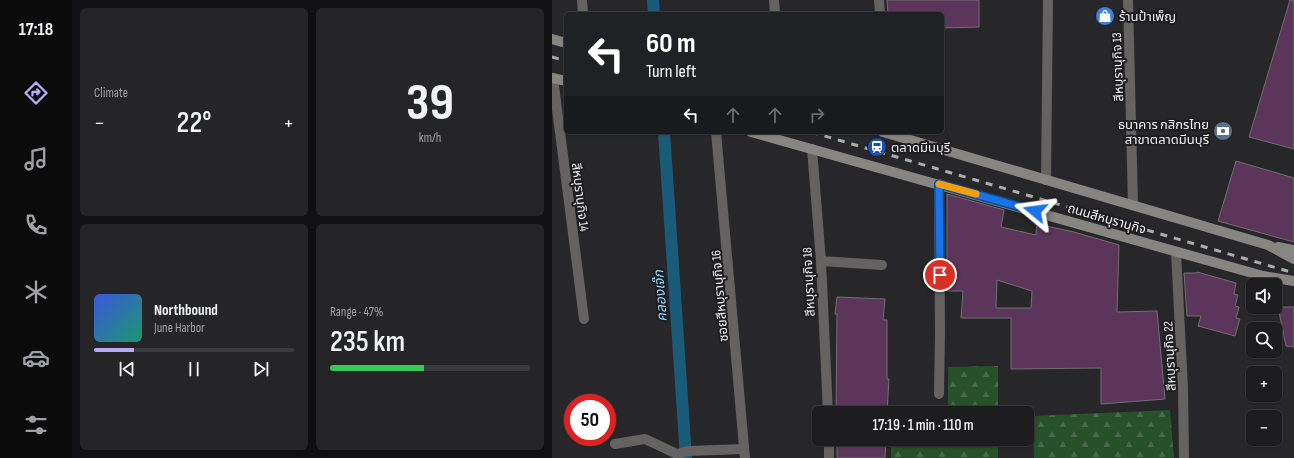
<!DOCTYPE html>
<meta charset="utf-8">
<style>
body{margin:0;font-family:"Sofia Sans Condensed","Noto Sans Thai",sans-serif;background:#252528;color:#f1f3f6;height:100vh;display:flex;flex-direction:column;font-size:15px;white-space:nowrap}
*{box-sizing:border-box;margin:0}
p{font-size:13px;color:#a0a1a4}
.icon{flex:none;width:22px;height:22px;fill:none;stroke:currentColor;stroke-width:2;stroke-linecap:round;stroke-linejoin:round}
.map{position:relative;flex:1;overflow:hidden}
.panel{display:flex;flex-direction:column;gap:8px;padding:8px;background:#100f11;width:480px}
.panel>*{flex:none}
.top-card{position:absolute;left:12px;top:12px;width:380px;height:122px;border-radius:6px;box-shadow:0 1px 3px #0004,0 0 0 1px #3b3a3d;background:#202124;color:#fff;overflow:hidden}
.controls{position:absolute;left:694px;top:278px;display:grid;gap:8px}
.controls a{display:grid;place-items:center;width:36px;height:36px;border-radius:6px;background:#1d1c1f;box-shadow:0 1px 3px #0004,0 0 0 1px #3b3a3d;font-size:20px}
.speed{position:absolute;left:12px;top:394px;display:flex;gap:8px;font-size:20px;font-weight:700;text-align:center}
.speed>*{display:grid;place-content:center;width:52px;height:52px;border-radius:50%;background:#1d1c1f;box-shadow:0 1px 3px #0004,0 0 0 1px #3b3a3d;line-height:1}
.speed .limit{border:6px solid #d22;background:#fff;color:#111}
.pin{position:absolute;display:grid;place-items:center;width:34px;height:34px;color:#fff;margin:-17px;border:2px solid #fff;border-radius:50%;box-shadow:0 1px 4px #0007}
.me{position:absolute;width:44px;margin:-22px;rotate:286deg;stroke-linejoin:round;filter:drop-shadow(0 0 3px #0008)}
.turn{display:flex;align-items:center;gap:14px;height:84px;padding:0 16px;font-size:18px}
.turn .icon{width:52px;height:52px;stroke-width:2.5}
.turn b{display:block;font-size:28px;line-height:34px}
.lanes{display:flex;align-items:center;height:38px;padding:0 16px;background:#0003;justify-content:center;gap:20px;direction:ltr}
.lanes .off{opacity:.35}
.big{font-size:30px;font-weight:600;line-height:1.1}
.panel .widget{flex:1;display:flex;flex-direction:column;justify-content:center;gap:6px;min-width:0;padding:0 14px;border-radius:6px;background:#252528}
.panel .dial{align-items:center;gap:0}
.dial b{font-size:52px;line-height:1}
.song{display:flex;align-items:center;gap:12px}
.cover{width:48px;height:48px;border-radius:6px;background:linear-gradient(135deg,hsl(230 70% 55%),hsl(160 70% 35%))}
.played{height:4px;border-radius:2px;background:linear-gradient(90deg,#b7abf8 20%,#3b3a3d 20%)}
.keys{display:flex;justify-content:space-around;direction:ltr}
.heat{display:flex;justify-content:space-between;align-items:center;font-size:22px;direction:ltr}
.charge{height:6px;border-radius:3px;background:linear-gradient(90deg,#34c759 47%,#3b3a3d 0)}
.panel .tiles{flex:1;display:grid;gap:8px;grid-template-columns:repeat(2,1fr)}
.trip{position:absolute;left:260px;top:406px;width:222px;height:40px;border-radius:6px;background:#1d1c1f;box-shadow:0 1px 3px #0004,0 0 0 1px #3b3a3d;font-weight:600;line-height:40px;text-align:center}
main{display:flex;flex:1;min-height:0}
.dock{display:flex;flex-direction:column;width:72px;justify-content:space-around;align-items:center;background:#0c0b0c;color:#a0a1a4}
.dock .icon{width:28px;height:28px}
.dock .selected{color:#b7abf8}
.dock b{font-size:18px;color:#f1f3f6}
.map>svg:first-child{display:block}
.forest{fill:url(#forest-firs)}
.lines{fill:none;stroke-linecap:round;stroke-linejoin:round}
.canal{stroke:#1a5b79;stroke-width:12}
.building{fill:#5c355b;stroke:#736f72;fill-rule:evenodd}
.minor{stroke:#646361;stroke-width:10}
.secondary{stroke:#868582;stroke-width:10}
.rail{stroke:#acacae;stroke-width:3;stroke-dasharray:7 7;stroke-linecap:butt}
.route-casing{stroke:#114b97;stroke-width:10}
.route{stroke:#1a73e8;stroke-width:7}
.slow{stroke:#f59e0b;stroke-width:7}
.labels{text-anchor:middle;stroke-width:4;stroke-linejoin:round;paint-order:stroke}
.poi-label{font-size:13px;fill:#f2f2f4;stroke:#1e1d20;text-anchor:start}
.street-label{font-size:13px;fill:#f2f2f4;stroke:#1e1d20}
.water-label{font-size:14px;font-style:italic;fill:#93d9ff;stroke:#1e1d20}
</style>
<main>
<nav class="dock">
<b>17:18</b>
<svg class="icon selected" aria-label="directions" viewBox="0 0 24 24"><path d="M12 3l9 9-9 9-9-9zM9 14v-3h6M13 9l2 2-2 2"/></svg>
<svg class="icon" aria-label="music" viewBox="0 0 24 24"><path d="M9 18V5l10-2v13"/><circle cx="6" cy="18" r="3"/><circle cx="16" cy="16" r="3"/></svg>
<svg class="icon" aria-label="phone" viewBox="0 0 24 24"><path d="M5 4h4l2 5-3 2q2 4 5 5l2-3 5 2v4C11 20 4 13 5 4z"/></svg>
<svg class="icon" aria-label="climate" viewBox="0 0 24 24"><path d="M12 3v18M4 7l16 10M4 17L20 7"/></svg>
<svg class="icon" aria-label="car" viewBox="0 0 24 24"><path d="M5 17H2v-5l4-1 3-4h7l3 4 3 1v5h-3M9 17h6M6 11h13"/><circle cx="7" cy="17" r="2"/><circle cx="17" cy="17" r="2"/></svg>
<svg class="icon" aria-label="filters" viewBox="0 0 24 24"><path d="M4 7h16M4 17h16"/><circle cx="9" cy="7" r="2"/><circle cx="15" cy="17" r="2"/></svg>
</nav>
<section class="panel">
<div class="tiles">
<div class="widget"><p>Climate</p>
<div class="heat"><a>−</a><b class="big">22°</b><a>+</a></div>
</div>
<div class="widget dial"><b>39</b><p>km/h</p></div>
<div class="widget">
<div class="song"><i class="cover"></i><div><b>Northbound</b><p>June Harbor</p></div></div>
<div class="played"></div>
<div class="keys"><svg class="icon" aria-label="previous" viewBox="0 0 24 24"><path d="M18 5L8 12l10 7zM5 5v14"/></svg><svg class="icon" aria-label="pause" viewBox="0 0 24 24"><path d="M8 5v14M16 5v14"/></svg><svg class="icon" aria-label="next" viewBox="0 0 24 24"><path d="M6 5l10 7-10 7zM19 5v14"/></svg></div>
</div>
<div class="widget"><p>Range · 47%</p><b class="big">235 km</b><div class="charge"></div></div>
</div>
</section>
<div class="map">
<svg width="742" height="458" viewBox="0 0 742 458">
<defs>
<pattern id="forest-firs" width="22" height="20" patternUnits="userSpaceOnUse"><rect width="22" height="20" fill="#26512b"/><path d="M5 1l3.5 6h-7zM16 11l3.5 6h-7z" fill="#466a4a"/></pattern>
</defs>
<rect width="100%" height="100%" fill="#272629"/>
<path class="forest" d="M 446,366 L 446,413 L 396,413 L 396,367 Z
M 373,406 L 373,413 L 340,413 L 340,408 Z
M 618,410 L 622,458 L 482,458 L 481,416 Z
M 339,439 L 446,439 L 446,458 L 339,458 Z"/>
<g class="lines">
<path class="canal" d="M 101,0 L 102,14
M 112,132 L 134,458"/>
</g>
<path class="building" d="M 335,0 L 427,0 L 427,27 L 390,28 L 390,14 L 336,14 Z
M 738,0 L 742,0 L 742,149 L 697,137 Z
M 684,161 L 742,178 L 742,242 L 666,221 Z
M 395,194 L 452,210 L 449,227 L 484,235 L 485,224 L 522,232 L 567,245 L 565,312 L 605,311 L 613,399 L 549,404 L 549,368 L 459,369 L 459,318 L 409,318 L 411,291 L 395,291 ZM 445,280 L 480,291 L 479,308 L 444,308 Z
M 645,272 L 684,283 L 682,294 L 686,295 L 683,306 L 687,307 L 684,318 L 688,319 L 683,336 L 646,326 L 649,316 L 635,316 L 632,273 L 644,273 Z
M 285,297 L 333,299 L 331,320 L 335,320 L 335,379 L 337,379 L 335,413 L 284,413 L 285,314 L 283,314 Z
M 726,307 L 742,307 L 742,347 L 734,346 Z
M 285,439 L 334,439 L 333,458 L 285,458 Z"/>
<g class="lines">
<path class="minor" d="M 30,0 L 31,14
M 222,0 L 223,14
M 327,0 L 328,14
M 576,0 L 581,205
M 1,78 L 32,319
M 164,132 L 193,458
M 260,149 L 269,261 L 276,413
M 494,180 L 496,0
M 387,184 L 388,332 L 387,394
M 624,252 L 631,388 L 632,458
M 269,261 L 330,265
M 277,439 L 277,458
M 63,444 L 93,439 L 125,454 L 136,451 L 192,449"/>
<path class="secondary" d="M 0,39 L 14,43
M 0,78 L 14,81
M 199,132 L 711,276 L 742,281
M 331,132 L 716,245 L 742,259
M 726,247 L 742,250"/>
<path class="rail" d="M 0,57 L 14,61
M 259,132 L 742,273"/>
</g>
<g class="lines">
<g class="route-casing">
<path id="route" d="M 388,275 L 387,184 L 483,211"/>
</g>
<use href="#route" class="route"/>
<path class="slow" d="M 387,184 L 424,194"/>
</g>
<defs>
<g id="shop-disc" transform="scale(1)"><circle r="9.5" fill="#3f7fe0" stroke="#1e1d20"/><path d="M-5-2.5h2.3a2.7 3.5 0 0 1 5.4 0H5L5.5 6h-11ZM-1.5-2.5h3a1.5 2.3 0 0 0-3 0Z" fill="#fff"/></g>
<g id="bank-disc" transform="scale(1)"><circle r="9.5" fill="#5c6f8a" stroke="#1e1d20"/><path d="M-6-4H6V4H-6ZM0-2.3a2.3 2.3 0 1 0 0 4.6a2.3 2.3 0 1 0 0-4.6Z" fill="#fff"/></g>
<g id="station-disc" transform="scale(1)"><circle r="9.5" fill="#1a4fb4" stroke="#1e1d20"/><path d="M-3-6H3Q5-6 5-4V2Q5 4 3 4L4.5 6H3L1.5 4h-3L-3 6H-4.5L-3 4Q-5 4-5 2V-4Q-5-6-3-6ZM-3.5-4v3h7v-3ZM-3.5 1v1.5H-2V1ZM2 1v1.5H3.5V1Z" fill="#fff"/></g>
</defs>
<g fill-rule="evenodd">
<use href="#shop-disc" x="553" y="16"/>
<use href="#bank-disc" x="671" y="131"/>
<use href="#station-disc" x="325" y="147"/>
</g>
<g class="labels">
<g class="poi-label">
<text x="567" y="21">ร้านป้าเพ็ญ</text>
<text x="657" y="129" text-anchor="end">ธนาคาร กสิกรไทย<tspan x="657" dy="15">สาขาตลาดมีนบุรี</tspan></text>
<text x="339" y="152">ตลาดมีนบุรี</text>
</g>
<g class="street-label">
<text transform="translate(565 67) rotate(-92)" y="5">สีหบุรานุกิจ 13</text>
<text transform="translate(29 197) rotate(83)" y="5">สีหบุรานุกิจ 14</text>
<text transform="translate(555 218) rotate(16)" y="5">ถนนสีหบุรานุกิจ</text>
<text transform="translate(256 282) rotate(-93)" y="5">สีหบุรานุกิจ 18</text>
<text transform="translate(167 296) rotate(-95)" y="5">ซอยสีหบุรานุกิจ 16</text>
<text transform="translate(617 356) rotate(-93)" y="5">สีหบุรานุกิจ 22</text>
</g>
<g class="water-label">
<text transform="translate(108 296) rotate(-94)" y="5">คลองเจ๊ก</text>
</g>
</g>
</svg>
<div class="controls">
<a><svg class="icon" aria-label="sound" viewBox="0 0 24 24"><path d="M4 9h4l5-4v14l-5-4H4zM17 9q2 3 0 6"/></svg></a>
<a><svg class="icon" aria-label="search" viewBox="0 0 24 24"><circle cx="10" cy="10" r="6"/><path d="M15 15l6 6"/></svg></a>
<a>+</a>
<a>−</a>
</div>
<div class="speed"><div class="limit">50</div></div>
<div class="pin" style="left:388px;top:275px;background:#d93025"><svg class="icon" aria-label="arrive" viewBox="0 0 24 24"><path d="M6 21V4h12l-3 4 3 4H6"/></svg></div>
<svg class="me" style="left:483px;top:211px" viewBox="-20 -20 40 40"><path d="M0-17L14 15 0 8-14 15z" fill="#1a73e8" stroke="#fff" stroke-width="4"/></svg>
<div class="trip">17:19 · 1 min · 110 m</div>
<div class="top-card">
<div class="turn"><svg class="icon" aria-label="left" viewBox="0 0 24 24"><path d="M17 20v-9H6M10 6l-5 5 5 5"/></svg><div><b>60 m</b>Turn left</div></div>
<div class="lanes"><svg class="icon" aria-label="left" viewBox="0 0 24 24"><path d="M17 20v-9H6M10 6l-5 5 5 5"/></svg><svg class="icon off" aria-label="ahead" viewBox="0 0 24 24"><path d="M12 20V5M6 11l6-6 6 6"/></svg><svg class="icon off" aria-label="ahead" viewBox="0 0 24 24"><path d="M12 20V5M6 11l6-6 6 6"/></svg><svg class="icon off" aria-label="right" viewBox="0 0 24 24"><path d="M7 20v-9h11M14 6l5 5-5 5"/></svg></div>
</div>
</div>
</main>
